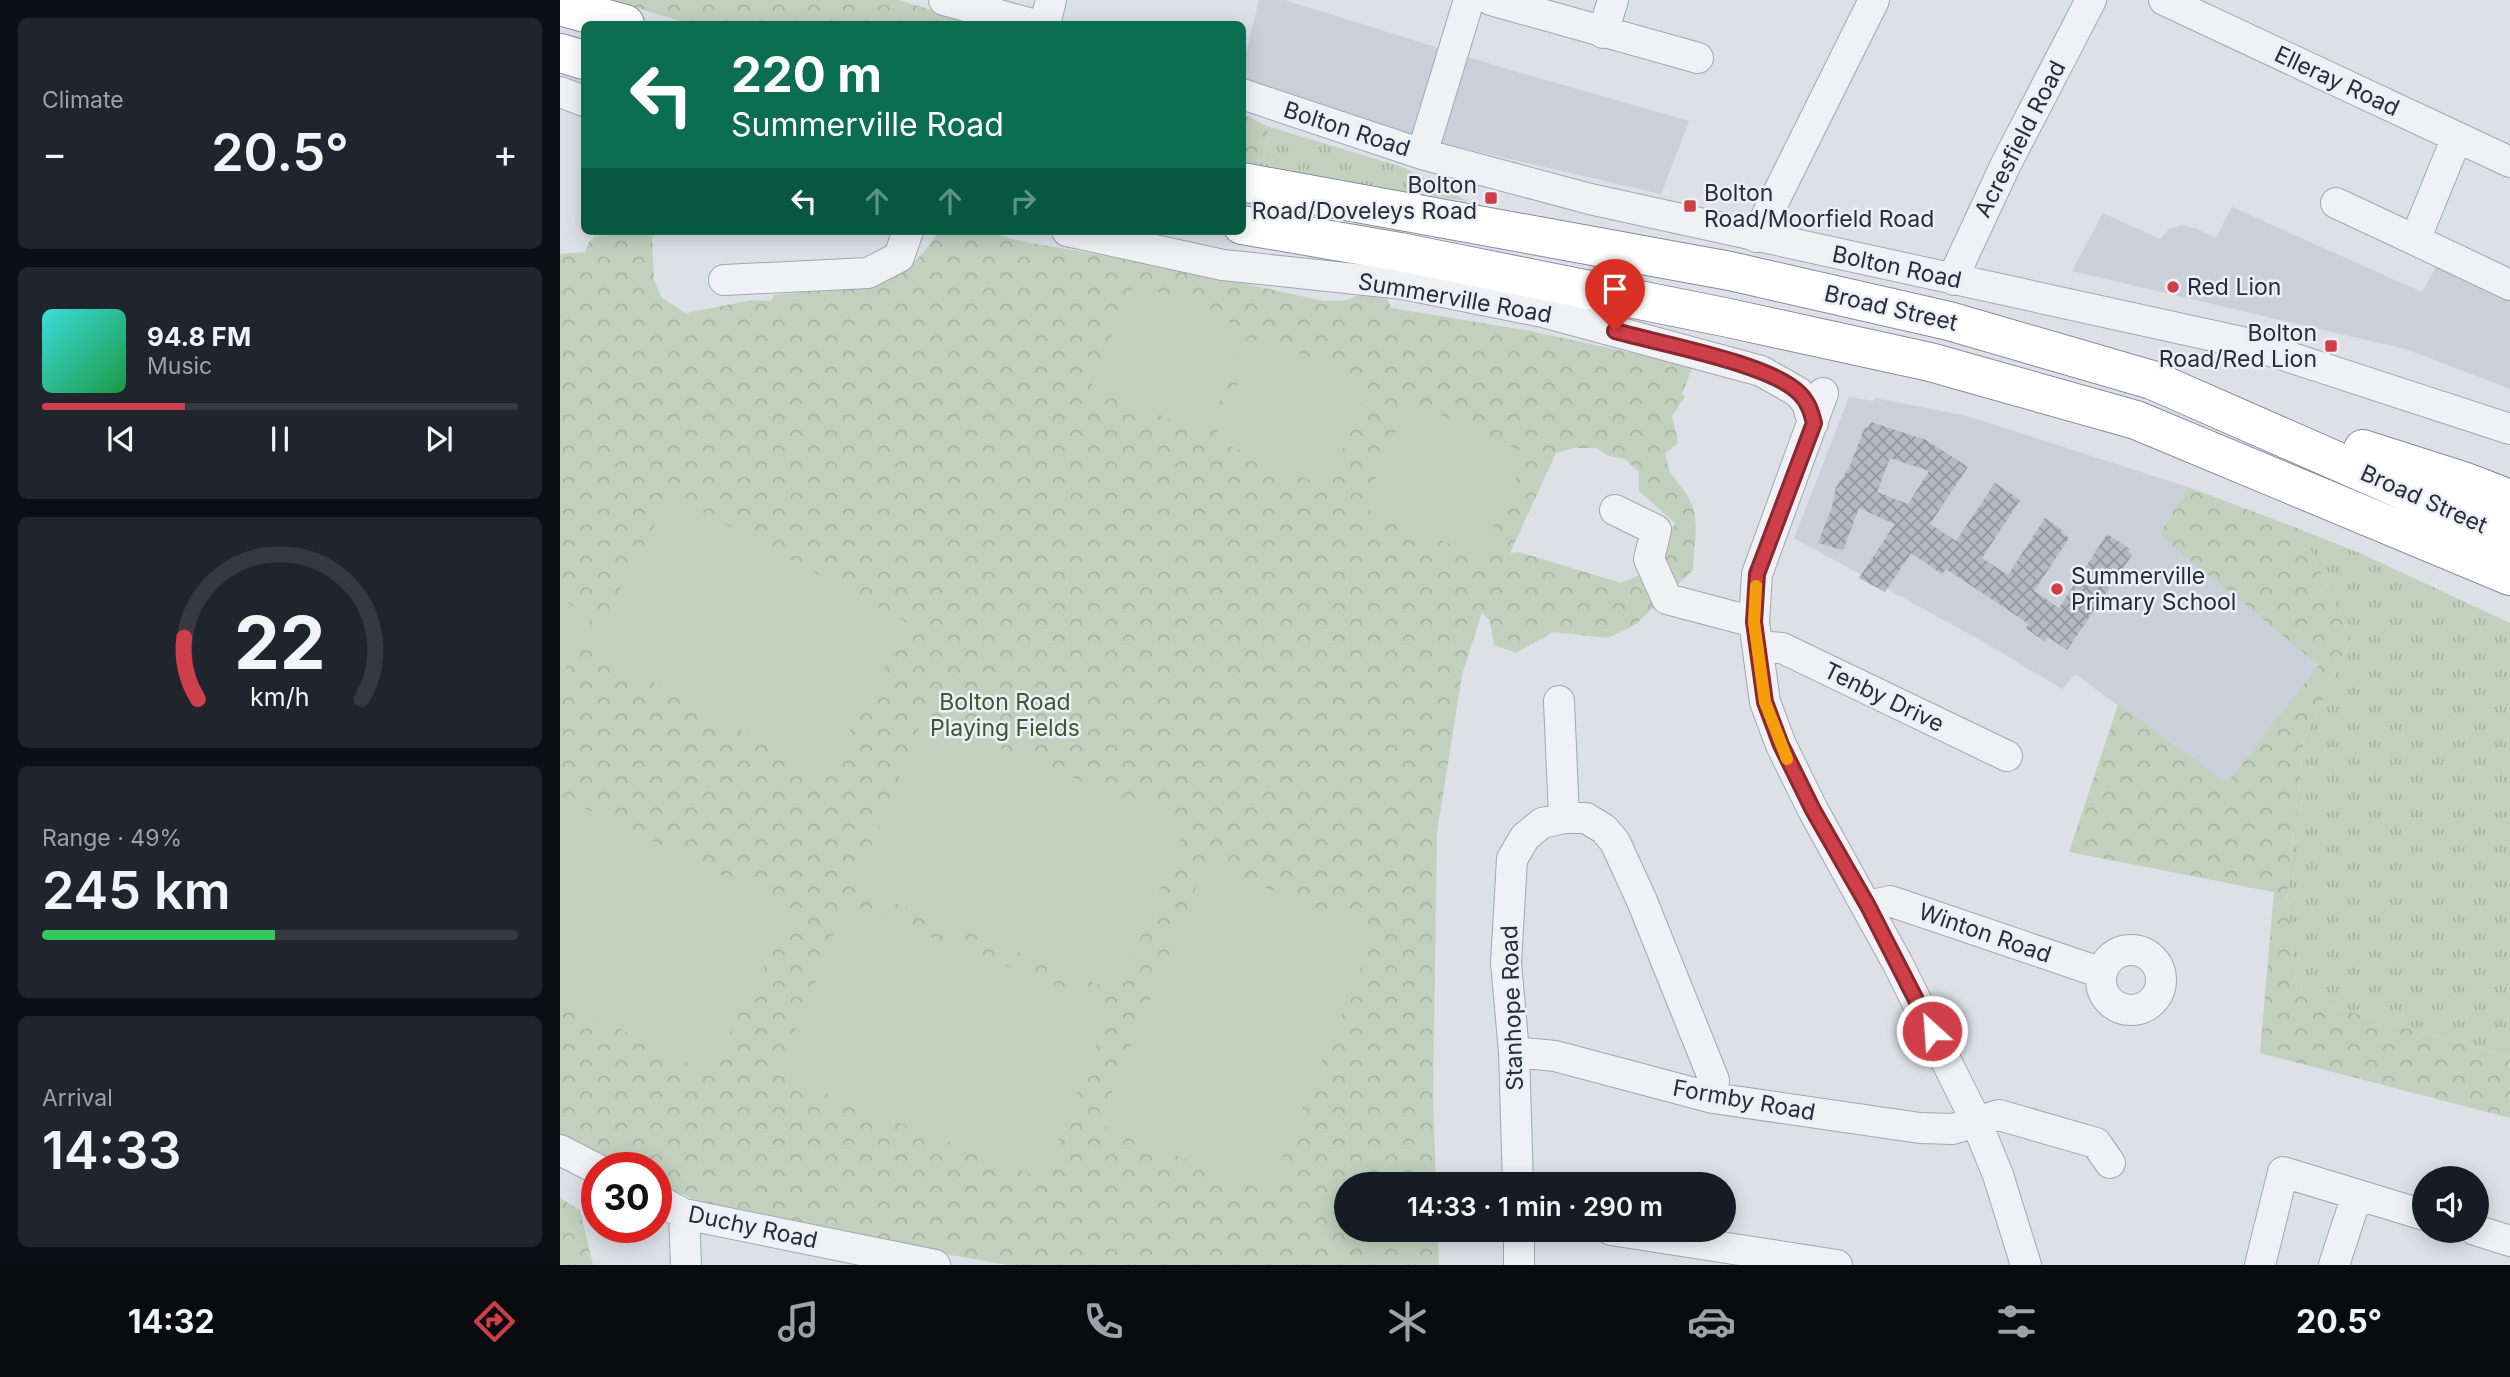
<!DOCTYPE html>
<meta charset="utf-8">
<style>
body{margin:0;font-family:Inter,sans-serif;background:#20242c;color:#f1f3f6;height:100vh;display:flex;flex-direction:column;font-size:26px;white-space:nowrap}
*{box-sizing:border-box;margin:0}
p{font-size:23px;color:#9ea1a6}
.icon{flex:none;width:38px;height:38px;fill:none;stroke:currentColor;stroke-width:2;stroke-linecap:round;stroke-linejoin:round}
.map{position:relative;flex:1;overflow:hidden}
.sheet{display:flex;flex-direction:column;gap:18px;padding:18px;background:#0d0f14;width:560px}
.sheet>*{flex:none}
.hud{position:absolute;left:21px;top:21px;width:665px;height:214px;border-radius:10px;box-shadow:0 4px 18px #0003;background:#0b6e4f;color:#fff;overflow:hidden}
.buttons{position:absolute;left:1852px;top:1166px;display:grid;gap:14px}
.buttons a{display:grid;place-items:center;width:77px;height:77px;border-radius:50%;background:#171b24;box-shadow:0 4px 18px #0003;font-size:35px}
.speed{position:absolute;left:21px;top:1152px;display:flex;gap:14px;font-size:35px;font-weight:700;text-align:center}
.speed>*{display:grid;place-content:center;width:91px;height:91px;border-radius:50%;background:#171b24;box-shadow:0 4px 18px #0003;line-height:1}
.speed .limit{border:10px solid #d22;background:#fff;color:#111}
.pin{position:absolute;display:grid;place-items:center;width:60px;height:60px;color:#fff;margin:-72px -30px;border-radius:50% 50% 50% 0;rotate:-45deg;box-shadow:0 0 7px #0007}
.pin .icon{rotate:45deg}
.me{position:absolute;width:77px;margin:-38px;rotate:334deg;stroke-linejoin:round;filter:drop-shadow(0 0 5px #0008)}
.turn{display:flex;align-items:center;gap:24px;height:147px;padding:0 35px;font-size:32px}
.turn .icon{width:91px;height:91px;stroke-width:2.5}
.turn b{display:block;font-size:49px;line-height:60px}
.lanes{display:flex;align-items:center;height:66px;padding:0 35px;background:#0003;justify-content:center;gap:35px;direction:ltr}
.lanes .off{opacity:.35}
.big{font-size:52px;font-weight:600;line-height:1.1}
.sheet .tile{flex:1;display:flex;flex-direction:column;justify-content:center;gap:10px;min-width:0;padding:0 24px;border-radius:10px;background:#20242c}
.sheet .dial{align-items:center;gap:0}
.dial svg{height:182px;overflow:visible;fill:none;stroke:#363941;stroke-width:7;stroke-linecap:round;text-anchor:middle}
.dial text{fill:#f1f3f6;stroke:none}
.song{display:flex;align-items:center;gap:21px}
.cover{width:84px;height:84px;border-radius:10px;background:linear-gradient(135deg,hsl(180 70% 55%),hsl(140 70% 35%))}
.played{height:7px;border-radius:4px;background:linear-gradient(90deg,#cf3f49 30%,#363941 30%)}
.keys{display:flex;justify-content:space-around;direction:ltr}
.heat{display:flex;justify-content:space-between;align-items:center;font-size:38px;direction:ltr}
.charge{height:10px;border-radius:5px;background:linear-gradient(90deg,#34c759 49%,#363941 0)}
.trip{position:absolute;left:774px;top:1172px;width:402px;height:70px;border-radius:35px;background:#171b24;box-shadow:0 4px 18px #0003;font-weight:600;line-height:70px;text-align:center}
.tabs{display:flex;height:112px;justify-content:space-around;align-items:center;background:#090b0e;color:#9ea1a6}
.tabs .icon{width:49px;height:49px}
.tabs .on{color:#cf3f49}
.tabs b{font-size:32px;color:#f1f3f6}
main{display:flex;flex:1;min-height:0}
.map>svg:first-child{display:block}
.built{fill:#cbcfd9}
.grass{fill:url(#grass-tufts)}
.forest{fill:url(#forest-crowns);fill-rule:evenodd}
.pitch{fill:#c1d1be}
.building{fill:url(#building-cross-hatch);fill-rule:evenodd}
.lines{fill:none;stroke-linecap:round;stroke-linejoin:round}
.minor-casing{stroke:#a2a7b1;stroke-width:32}
.highway-casing{stroke:#848c9e;stroke-width:40}
.minor{stroke:#eff1f5;stroke-width:30}
.highway{stroke:#fff;stroke-width:38}
.route-casing{stroke:#87292f;stroke-width:18}
.route{stroke:#cf3f49;stroke-width:12}
.slow{stroke:#f59e0b;stroke-width:12}
.poi-dot{fill:#cf3f49;stroke:#eceff5;stroke-width:2.5}
.labels{text-anchor:middle;stroke-width:5;stroke-linejoin:round;paint-order:stroke}
.street-label{font-size:23px;fill:#262d3d;stroke:#eceff5}
.poi-label{font-size:23px;fill:#262d3d;stroke:#eceff5;text-anchor:start}
.park-label{font-size:23px;fill:#375933;stroke:#eceff5}
</style>
<main>
<section class="sheet">
<div class="tile"><p>Climate</p>
<div class="heat"><a>−</a><b class="big">20.5°</b><a>+</a></div>
</div>
<div class="tile">
<div class="song"><i class="cover"></i><div><b>94.8 FM</b><p>Music</p></div></div>
<div class="played"></div>
<div class="keys"><svg class="icon" aria-label="previous" viewBox="0 0 24 24"><path d="M18 5L8 12l10 7zM5 5v14"/></svg><svg class="icon" aria-label="pause" viewBox="0 0 24 24"><path d="M8 5v14M16 5v14"/></svg><svg class="icon" aria-label="next" viewBox="0 0 24 24"><path d="M6 5l10 7-10 7zM19 5v14"/></svg></div>
</div>
<div class="tile dial"><svg viewBox="0 0 100 80">
<path d="M14 69A42 42 0 1 1 86 69"/>
<path d="M14 69A42 42 0 0 1 8 42" stroke="#cf3f49"/>
<text x="50" y="56" font-size="32" font-weight="700">22</text>
<text x="50" y="72" font-size="11">km/h</text>
</svg></div>
<div class="tile"><p>Range · 49%</p><b class="big">245 km</b><div class="charge"></div></div>
<div class="tile"><p>Arrival</p><b class="big">14:33</b></div>
</section>
<div class="map">
<svg width="1950" height="1265" viewBox="0 0 1950 1265">
<defs>
<pattern id="grass-tufts" width="24" height="20" patternUnits="userSpaceOnUse" patternTransform="scale(1.75)"><rect width="24" height="20" fill="#c1d1be"/><path d="M3 7l-1-3M5 7V3M7 7l1-3M15 17l-1-3M17 17v-4M19 17l1-3" fill="none" stroke="#a6b4a4"/></pattern>
<pattern id="forest-crowns" width="20" height="18" patternUnits="userSpaceOnUse" patternTransform="scale(1.75)"><rect width="20" height="18" fill="#c1d1be"/><path d="M2 6a3 3 0 1 1 6 0M12 15a3 3 0 1 1 6 0" fill="none" stroke="#a6b4a4"/></pattern>
<pattern id="building-cross-hatch" width="8" height="8" patternUnits="userSpaceOnUse" patternTransform="scale(1.75)"><rect width="8" height="8" fill="#b4b9c4"/><path d="M0 0l8 8M0 8l8-8" fill="none" stroke="#9297a0"/></pattern>
</defs>
<rect width="100%" height="100%" fill="#dde0e7"/>
<path class="built" d="M 699,0 L 725,0 L 940,67 L 1129,121 L 1101,194 L 851,136 L 683,79 L 683,65 Z
M 1672,207 L 1862,292 L 1880,259 L 1950,290 L 1950,389 L 1849,350 L 1512,271 L 1543,213 L 1600,239 L 1609,229 L 1622,225 L 1635,228 L 1656,238 Z
M 1289,397 L 1313,401 L 1315,398 L 1407,416 L 1628,487 L 1599,535 L 1760,665 L 1666,784 L 1515,674 L 1502,689 L 1422,641 L 1234,538 Z"/>
<path class="grass" d="M 707,126 L 842,167 L 907,201 L 683,168 L 682,162 L 703,160 L 709,139 Z
M 1742,530 L 1802,554 L 1950,623 L 1950,1050 L 1947,1056 L 1764,1005 L 1737,992 L 1727,890 L 1744,740 L 1791,639 Z"/>
<path class="forest" d="M 52,0 L 338,0 L 372,10 L 409,24 L 129,24 Z
M 683,114 L 707,126 L 709,139 L 703,160 L 683,162 Z
M 40,231 L 100,231 L 92,237 L 94,280 L 102,298 L 126,313 L 192,300 L 211,301 L 214,295 L 239,293 L 245,287 C 300,283 349,287 378,231 L 425,231 L 460,241 L 551,257 L 556,255 L 643,265 L 677,282 L 763,301 L 785,301 L 805,292 L 827,298 L 831,308 L 970,331 L 1133,366 L 1122,394 L 1125,397 L 1112,416 L 1118,443 L 1105,454 C 1107,461 1108,469 1112,475 C 1120,486 1129,495 1133,508 C 1139,529 1133,549 1133,570 L 1075,625 L 1048,638 L 993,632 L 956,653 L 934,645 L 930,621 L 922,612 L 902,675 L 877,832 L 873,1097 L 876,1185 L 786,1185 L 786,1230 L 878,1230 L 879,1265 L 447,1265 L 296,1238 L 155,1208 L 96,1183 L 96,1167 L 59,1167 L 0,1139 L 0,254 L 25,252 L 29,242 ZM 1014,448 L 1036,448 L 1049,456 L 1065,459 L 1079,472 L 1079,491 L 1116,524 L 1101,535 L 1081,574 L 1061,583 L 959,552 L 950,553 L 996,453 Z
M 1628,487 L 1742,530 L 1791,639 L 1744,740 L 1727,890 L 1737,992 L 1764,1005 L 1947,1056 L 1950,1050 L 1950,1118 L 1700,1053 L 1714,892 L 1509,852 L 1558,705 L 1667,783 L 1759,665 L 1599,535 Z
M 0,1198 L 20,1210 L 33,1265 L 0,1265 Z"/>
<path class="pitch" d="M 581,285 L 686,330 L 688,336 L 648,430 L 643,433 L 533,388 L 531,381 L 574,286 Z
M 701,336 L 806,384 L 808,389 L 768,484 L 763,486 L 658,441 L 657,434 L 695,341 Z
M 853,403 L 961,451 L 964,459 L 921,554 L 914,554 L 807,510 L 804,506 L 847,405 Z
M 111,495 L 348,623 L 265,776 L 28,648 Z
M 0,599 L 32,616 L 0,680 Z
M 363,718 L 627,823 L 559,993 L 295,887 Z
M 0,796 L 234,910 L 149,1074 L 0,999 Z
M 646,863 L 815,932 L 708,1193 L 539,1124 Z
M 286,903 L 551,1007 L 483,1179 L 218,1075 Z"/>
<path class="building" d="M 1311,422 L 1366,440 L 1408,467 L 1370,524 L 1396,541 L 1435,483 L 1460,500 L 1422,558 L 1448,575 L 1485,518 L 1503,531 L 1502,533 L 1509,538 L 1474,591 L 1499,608 L 1547,534 L 1570,549 L 1568,552 L 1572,555 L 1507,650 L 1488,637 L 1485,642 L 1466,628 L 1469,624 L 1386,569 L 1382,574 L 1351,553 L 1325,592 L 1299,578 L 1335,524 L 1299,508 L 1283,550 L 1258,543 L 1272,507 L 1276,487 L 1289,468 L 1305,427 L 1308,428 ZM 1330,458 L 1369,471 L 1348,504 L 1317,492 Z"/>
<g class="lines">
<g class="minor-casing">
<path id="minor" d="M 384,0 L 472,24
M 931,0 L 1138,58
M 1604,0 L 1950,162
M 485,24 L 491,0
M 1043,33 L 1053,0
M 0,92 L 24,101
M 682,94 L 862,154 L 1030,199 L 1686,343 L 1950,429
M 1897,137 L 1855,240 L 1950,285
M 862,154 L 909,0
M 1776,203 L 1855,240
M 507,231 L 663,265 L 843,284 L 983,312 L 1201,371 L 1238,392 L 1247,403 L 1253,423
M 1196,237 L 1314,0
M 164,280 L 308,273 L 339,257 L 348,231
M 1394,280 L 1398,267 L 1446,164 L 1531,0
M 1263,393 L 1197,574 L 1194,622 L 1205,702 L 1221,745 L 1253,810 L 1338,964 L 1416,1121 L 1438,1175 L 1466,1265
M 1055,510 L 1096,530 L 1089,559 L 1107,599 L 1194,622
M 1199,646 L 1222,648 L 1447,756
M 999,701 L 1004,818
M 1308,906 L 1330,901 L 1542,973
M1541 980a30 30 0 1 1 60 0a30 30 0 1 1-60 0Z
M 954,1052 L 995,1056 L 1153,1098 L 1360,1128 L 1393,1129 L 1439,1115 L 1536,1143 L 1550,1163
M 0,1150 L 37,1169
M 958,1185 L 954,1052 L 946,963 L 952,859 L 965,837 L 982,823 L 1004,818 L 1026,818 L 1044,829 L 1055,842 L 1082,901 L 1154,1080 L 1153,1098
M 96,1199 L 124,1214 L 375,1265
M 124,1214 L 126,1265
M 959,1230 L 959,1265
M 1051,1230 L 1277,1265
M 1915,1230 L 1950,1241
M 1700,1265 L 1723,1172 L 1864,1215
M 1774,1265 L 1797,1195"/>
</g>
<g class="highway-casing">
<path id="highway" d="M 0,6 L 65,24
M 0,53 L 24,60
M 682,182 L 1170,271 L 1389,321 L 1592,380 L 1950,537
M 682,225 L 840,252 L 1164,317 L 1370,362 L 1576,420 L 1950,576
M 1803,449 L 1903,481 L 1950,499"/>
</g>
<use href="#minor" class="minor"/>
<use href="#highway" class="highway"/>
</g>
<g class="lines">
<g class="route-casing">
<path id="route" d="M 1055,331 C 1097,343 1213,364 1240,394 C 1248,402 1251,411 1254,423 L 1197,574 L 1194,622 L 1205,702 L 1221,745 L 1253,810 L 1308,906 L 1372,1031"/>
</g>
<use href="#route" class="route"/>
<path class="slow" d="M 1196,586 L 1194,622 L 1205,702 L 1227,759"/>
</g>
<g class="poi-dot">
<rect x="924" y="191" width="14" height="14" rx="3.5"/>
<rect x="1123" y="199" width="14" height="14" rx="3.5"/>
<circle cx="1613" cy="287" r="7"/>
<rect x="1764" y="339" width="14" height="14" rx="3.5"/>
<circle cx="1497" cy="589" r="7"/>
</g>
<g class="labels">
<g class="street-label">
<text transform="translate(1777 81) rotate(25)" y="8">Elleray Road</text>
<text transform="translate(787 129) rotate(18)" y="8">Bolton Road</text>
<text transform="translate(1460 139) rotate(-63)" y="8">Acresfield Road</text>
<text transform="translate(1337 267) rotate(12)" y="8">Bolton Road</text>
<text transform="translate(895 298) rotate(10)" y="8">Summerville Road</text>
<text transform="translate(1331 308) rotate(13)" y="8">Broad Street</text>
<text transform="translate(1864 499) rotate(24)" y="8">Broad Street</text>
<text transform="translate(1324 697) rotate(26)" y="8">Tenby Drive</text>
<text transform="translate(1425 933) rotate(19)" y="8">Winton Road</text>
<text transform="translate(952 1008) rotate(-92)" y="8">Stanhope Road</text>
<text transform="translate(1184 1100) rotate(10)" y="8">Formby Road</text>
<text transform="translate(193 1227) rotate(12)" y="8">Duchy Road</text>
</g>
<g class="poi-label">
<text x="917" y="193" text-anchor="end">Bolton<tspan x="917" dy="26">Road/Doveleys Road</tspan></text>
<text x="1144" y="201">Bolton<tspan x="1144" dy="26">Road/Moorfield Road</tspan></text>
<text x="1627" y="295">Red Lion</text>
<text x="1757" y="341" text-anchor="end">Bolton<tspan x="1757" dy="26">Road/Red Lion</tspan></text>
<text x="1511" y="584">Summerville<tspan x="1511" dy="26">Primary School</tspan></text>
</g>
<g class="park-label">
<text x="445" y="710">Bolton Road<tspan x="445" dy="26">Playing Fields</tspan></text>
</g>
</g>
</svg>
<div class="buttons">
<a><svg class="icon" aria-label="sound" viewBox="0 0 24 24"><path d="M4 9h4l5-4v14l-5-4H4zM17 9q2 3 0 6"/></svg></a>
</div>
<div class="speed"><div class="limit">30</div></div>
<div class="pin" style="left:1055px;top:331px;background:#d93025"><svg class="icon" aria-label="arrive" viewBox="0 0 24 24"><path d="M6 21V4h12l-3 4 3 4H6"/></svg></div>
<svg class="me" style="left:1372px;top:1031px" viewBox="-20 -20 40 40"><circle r="17" fill="#cf3f49" stroke="#fff" stroke-width="3"/><path d="M0-11L8 9 0 5-8 9z" fill="#fff"/></svg>
<div class="trip">14:33 · 1 min · 290 m</div>
<div class="hud">
<div class="turn"><svg class="icon" aria-label="left" viewBox="0 0 24 24"><path d="M17 20v-9H6M10 6l-5 5 5 5"/></svg><div><b>220 m</b>Summerville Road</div></div>
<div class="lanes"><svg class="icon" aria-label="left" viewBox="0 0 24 24"><path d="M17 20v-9H6M10 6l-5 5 5 5"/></svg><svg class="icon off" aria-label="ahead" viewBox="0 0 24 24"><path d="M12 20V5M6 11l6-6 6 6"/></svg><svg class="icon off" aria-label="ahead" viewBox="0 0 24 24"><path d="M12 20V5M6 11l6-6 6 6"/></svg><svg class="icon off" aria-label="right" viewBox="0 0 24 24"><path d="M7 20v-9h11M14 6l5 5-5 5"/></svg></div>
</div>
</div>
</main>
<nav class="tabs">
<b>14:32</b>
<svg class="icon on" aria-label="directions" viewBox="0 0 24 24"><path d="M12 3l9 9-9 9-9-9zM9 14v-3h6M13 9l2 2-2 2"/></svg>
<svg class="icon" aria-label="music" viewBox="0 0 24 24"><path d="M9 18V5l10-2v13"/><circle cx="6" cy="18" r="3"/><circle cx="16" cy="16" r="3"/></svg>
<svg class="icon" aria-label="phone" viewBox="0 0 24 24"><path d="M5 4h4l2 5-3 2q2 4 5 5l2-3 5 2v4C11 20 4 13 5 4z"/></svg>
<svg class="icon" aria-label="climate" viewBox="0 0 24 24"><path d="M12 3v18M4 7l16 10M4 17L20 7"/></svg>
<svg class="icon" aria-label="car" viewBox="0 0 24 24"><path d="M5 17H2v-5l4-1 3-4h7l3 4 3 1v5h-3M9 17h6M6 11h13"/><circle cx="7" cy="17" r="2"/><circle cx="17" cy="17" r="2"/></svg>
<svg class="icon" aria-label="filters" viewBox="0 0 24 24"><path d="M4 7h16M4 17h16"/><circle cx="9" cy="7" r="2"/><circle cx="15" cy="17" r="2"/></svg>
<b>20.5°</b>
</nav>
